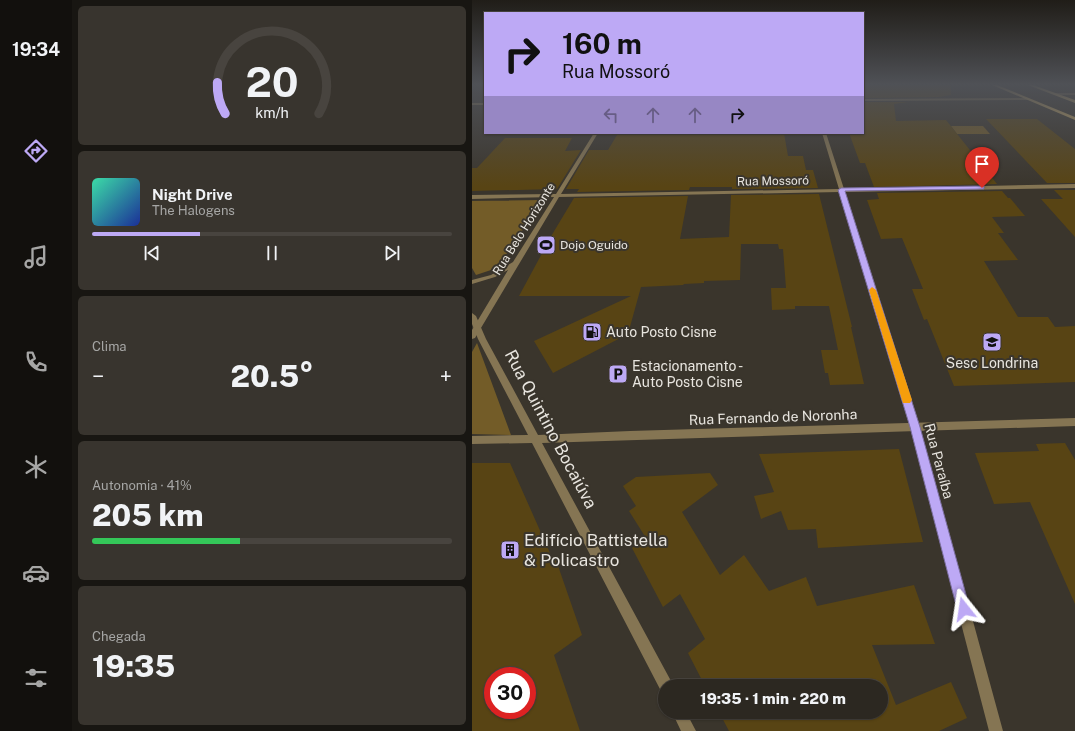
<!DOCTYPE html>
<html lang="pt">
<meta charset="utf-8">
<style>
body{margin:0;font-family:"Public Sans",sans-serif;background:#38342e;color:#f1f3f6;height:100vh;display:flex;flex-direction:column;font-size:15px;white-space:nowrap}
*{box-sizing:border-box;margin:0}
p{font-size:13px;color:#a6a6a5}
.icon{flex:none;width:22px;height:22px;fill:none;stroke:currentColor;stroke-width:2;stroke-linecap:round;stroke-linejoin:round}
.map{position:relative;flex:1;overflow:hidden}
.drawer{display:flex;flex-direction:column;gap:6px;padding:6px;background:#181612;width:400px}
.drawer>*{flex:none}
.banner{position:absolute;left:12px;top:12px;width:380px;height:122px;border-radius:0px;box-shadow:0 1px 3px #0004,0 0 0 1px #48443f;background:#bda9f5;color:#111;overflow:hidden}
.speed{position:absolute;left:12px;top:667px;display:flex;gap:8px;font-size:20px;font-weight:700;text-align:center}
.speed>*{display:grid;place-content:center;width:52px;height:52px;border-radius:50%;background:#2c2821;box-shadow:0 1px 3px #0004,0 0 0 1px #48443f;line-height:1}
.speed .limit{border:6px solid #d22;background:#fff;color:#111}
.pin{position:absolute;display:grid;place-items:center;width:34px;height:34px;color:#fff;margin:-41px -17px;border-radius:50% 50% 50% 0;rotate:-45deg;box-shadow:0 0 4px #0007}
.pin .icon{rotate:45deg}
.me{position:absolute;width:44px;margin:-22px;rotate:345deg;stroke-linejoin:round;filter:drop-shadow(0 0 3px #0008)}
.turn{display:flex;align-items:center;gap:14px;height:84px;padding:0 12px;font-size:18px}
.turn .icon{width:52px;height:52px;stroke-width:2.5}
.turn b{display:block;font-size:28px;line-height:34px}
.lanes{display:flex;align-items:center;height:38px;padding:0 12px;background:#0003;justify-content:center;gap:20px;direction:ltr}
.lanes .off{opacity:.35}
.big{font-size:30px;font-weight:800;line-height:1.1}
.drawer .tile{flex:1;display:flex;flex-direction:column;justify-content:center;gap:6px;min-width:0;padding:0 14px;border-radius:6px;background:#38342e}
.drawer .dial{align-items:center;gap:0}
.dial svg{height:104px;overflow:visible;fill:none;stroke:#48443f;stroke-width:7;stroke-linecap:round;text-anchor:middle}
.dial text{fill:#f1f3f6;stroke:none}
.song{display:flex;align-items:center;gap:12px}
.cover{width:48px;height:48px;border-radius:6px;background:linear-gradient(135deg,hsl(160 70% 55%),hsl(230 70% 35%))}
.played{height:4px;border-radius:2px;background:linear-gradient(90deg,#bda9f5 30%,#48443f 30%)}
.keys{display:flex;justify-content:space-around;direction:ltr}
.heat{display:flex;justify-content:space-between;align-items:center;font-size:22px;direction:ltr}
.charge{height:6px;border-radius:3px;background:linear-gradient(90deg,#34c759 41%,#48443f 0)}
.trip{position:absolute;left:186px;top:679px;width:230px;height:40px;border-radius:20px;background:#2c2821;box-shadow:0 1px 3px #0004,0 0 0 1px #48443f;font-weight:800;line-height:40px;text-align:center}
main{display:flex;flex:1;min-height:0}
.menu{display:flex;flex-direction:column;width:72px;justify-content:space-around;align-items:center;background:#12100d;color:#a6a6a5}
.menu .icon{width:28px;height:28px}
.menu .selected{color:#bda9f5}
.menu b{font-size:18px;color:#f1f3f6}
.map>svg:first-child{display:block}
.green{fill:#735c28}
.building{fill:#584414;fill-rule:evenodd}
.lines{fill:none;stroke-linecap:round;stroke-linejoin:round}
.minor{fill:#857553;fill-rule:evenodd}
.tertiary{fill:#857553;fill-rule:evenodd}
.primary{fill:#d3b26a;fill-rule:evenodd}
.route{fill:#bda9f5;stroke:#7b6e9f}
.slow{fill:#f59e0b}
.labels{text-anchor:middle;stroke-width:4;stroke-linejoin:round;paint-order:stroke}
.far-street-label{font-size:12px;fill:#e8e5df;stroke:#3a352c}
.far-poi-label{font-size:12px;fill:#e8e5df;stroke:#3a352c;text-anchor:start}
.poi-label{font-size:14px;fill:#e8e5df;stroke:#3a352c;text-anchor:start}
.street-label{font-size:14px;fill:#e8e5df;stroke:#3a352c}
.near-street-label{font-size:17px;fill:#e8e5df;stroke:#3a352c}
.near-poi-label{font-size:17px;fill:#e8e5df;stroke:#3a352c;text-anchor:start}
</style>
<main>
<nav class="menu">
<b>19:34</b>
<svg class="icon selected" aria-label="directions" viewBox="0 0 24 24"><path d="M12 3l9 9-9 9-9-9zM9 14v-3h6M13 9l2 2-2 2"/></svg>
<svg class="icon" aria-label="music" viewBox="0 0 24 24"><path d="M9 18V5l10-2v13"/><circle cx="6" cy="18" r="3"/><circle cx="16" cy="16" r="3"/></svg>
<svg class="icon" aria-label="phone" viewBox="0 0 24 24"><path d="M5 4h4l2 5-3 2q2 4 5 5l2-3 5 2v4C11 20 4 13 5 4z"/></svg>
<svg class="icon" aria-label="climate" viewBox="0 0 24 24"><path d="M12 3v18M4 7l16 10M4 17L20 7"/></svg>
<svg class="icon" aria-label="car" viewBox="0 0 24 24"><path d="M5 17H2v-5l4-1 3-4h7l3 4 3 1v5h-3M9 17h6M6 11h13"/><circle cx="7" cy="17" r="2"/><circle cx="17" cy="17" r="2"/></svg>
<svg class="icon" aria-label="filters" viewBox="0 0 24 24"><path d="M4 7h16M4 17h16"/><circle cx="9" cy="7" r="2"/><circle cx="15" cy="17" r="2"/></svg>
</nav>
<section class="drawer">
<div class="tile dial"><svg viewBox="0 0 100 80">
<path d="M14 69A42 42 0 1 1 86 69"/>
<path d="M14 69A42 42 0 0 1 8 45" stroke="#bda9f5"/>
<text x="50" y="56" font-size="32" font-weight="700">20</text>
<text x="50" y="72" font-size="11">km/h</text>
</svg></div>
<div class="tile">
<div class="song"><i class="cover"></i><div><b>Night Drive</b><p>The Halogens</p></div></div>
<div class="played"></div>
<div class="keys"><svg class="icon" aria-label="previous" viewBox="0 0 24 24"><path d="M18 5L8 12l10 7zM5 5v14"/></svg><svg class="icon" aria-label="pause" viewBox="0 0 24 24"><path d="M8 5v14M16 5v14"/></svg><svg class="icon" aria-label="next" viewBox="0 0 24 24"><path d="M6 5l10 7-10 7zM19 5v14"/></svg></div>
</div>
<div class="tile"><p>Clima</p>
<div class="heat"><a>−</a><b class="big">20.5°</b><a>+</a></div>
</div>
<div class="tile"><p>Autonomia · 41%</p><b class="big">205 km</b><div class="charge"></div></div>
<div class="tile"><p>Chegada</p><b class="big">19:35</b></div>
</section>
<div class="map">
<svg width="603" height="731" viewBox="0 0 603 731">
<rect width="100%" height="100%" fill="#3a352c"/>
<path class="green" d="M 479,126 L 511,126 L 518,134 L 485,134 Z
M 71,200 L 25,268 L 4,275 L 0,268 L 0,201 Z
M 5,343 L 39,435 L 0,434 L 0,352 Z"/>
<path class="building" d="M 391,85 L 479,85 L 479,95 L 467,97 L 391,98 Z
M 391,102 L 436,102 L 422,104 L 424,121 L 474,120 L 525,184 L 402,187 L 393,163 L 388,163 L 377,133 L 391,133 Z
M 514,119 L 565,119 L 603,149 L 603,183 L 575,183 Z
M 235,133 L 312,133 L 316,156 L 331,156 L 334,170 L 341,170 L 346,188 L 260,189 L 260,187 L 218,187 L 217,190 L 105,192 L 107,189 L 94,189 L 117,150 L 136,150 L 145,135 Z
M 33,138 L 100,138 L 93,151 L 109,150 L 85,189 L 0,191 L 0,168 L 5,168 Z
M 582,190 L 603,190 L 603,237 L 569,199 L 591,199 Z
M 530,191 L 536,198 L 538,198 L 553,216 L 520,217 L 532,233 L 526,233 L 546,260 L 512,261 L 546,317 L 576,317 L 583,327 L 603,326 L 603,382 L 482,386 L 455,319 L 452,320 L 440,289 L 451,289 L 430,238 L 409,239 L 395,200 L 407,199 L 405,193 Z
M 347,194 L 380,327 L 379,327 L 392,384 L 358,385 L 356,373 L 353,373 L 349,350 L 366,350 L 357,306 L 323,306 L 323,309 L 300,310 L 299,288 L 314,288 L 311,249 L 307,249 L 306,244 L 269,244 L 268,280 L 232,281 L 232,283 L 212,284 L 211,285 L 169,287 L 156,334 L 81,373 L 62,341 L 159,296 L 47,296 L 81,233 L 102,198 L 216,196 L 208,239 L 257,237 L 259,195 Z
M 593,443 L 603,460 L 603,604 L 558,502 L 522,504 L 503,453 L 567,451 L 564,444 Z
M 427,449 L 451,542 L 346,548 L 344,529 L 316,530 L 309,511 L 289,519 L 282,496 L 302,492 L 287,454 Z
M 0,463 L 38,463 L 82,562 L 84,560 L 110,635 L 82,655 L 108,731 L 0,731 ZM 21,676 L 55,676 L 55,710 L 21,710 Z
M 238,473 L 246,485 L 210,512 L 248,575 L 272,555 L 297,591 L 334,577 L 345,606 L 442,585 L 463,644 L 400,645 L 424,705 L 479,682 L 495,718 L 467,731 L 257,731 L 247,712 L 409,712 L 409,686 L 233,686 L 216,653 L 233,639 L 208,594 L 191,607 L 160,548 L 174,538 L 157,511 L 164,506 L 151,486 L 164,477 Z"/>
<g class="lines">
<path class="minor" d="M 582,93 L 603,93 L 603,95 L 583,95 Z
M 557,98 L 556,100 L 391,101 L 391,99 Z
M 0,103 L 13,103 L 13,105 L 0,105 Z
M 122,133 L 126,133 L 89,194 L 367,189 L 350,133 L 354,133 L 372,189 L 603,184 L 603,188 L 373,192 L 448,427 L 531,731 L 517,731 L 438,427 L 368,192 L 87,197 L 3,338 L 0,339 L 0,330 L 36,270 L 23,277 L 0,284 L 0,280 L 19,275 L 41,262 L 82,197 L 0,199 L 0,195 L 84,194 Z"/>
<path class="tertiary" d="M 0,313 L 4,316 L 14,339 L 66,435 L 158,431 L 603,418 L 603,426 L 70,443 L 199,681 L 201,686 L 193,686 L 193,692 L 189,691 L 60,443 L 0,444 L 0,436 L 56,435 L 6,339 L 0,324 Z
M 200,712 L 214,712 L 224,731 L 209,731 Z"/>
<path class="primary" d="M 520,85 L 525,85 L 603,117 L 603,120 Z
M 556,85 L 561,85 L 603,100 L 603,103 Z"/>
</g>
<linearGradient id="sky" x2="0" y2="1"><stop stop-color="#201d18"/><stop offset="0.45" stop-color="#4f5156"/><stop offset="1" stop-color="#4f5156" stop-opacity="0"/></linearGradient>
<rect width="603" height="187" fill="url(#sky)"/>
<path class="route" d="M 510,186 L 512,186 L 512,189 L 373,191 L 448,427 L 498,609 L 496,614 L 492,616 L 487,614 L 485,609 L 438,427 L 366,190 L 369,188 Z"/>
<path class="slow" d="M 400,287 L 404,290 L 440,400 L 438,403 L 431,403 L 430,400 L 397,290 Z"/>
<defs>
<g id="stadium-square" transform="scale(1)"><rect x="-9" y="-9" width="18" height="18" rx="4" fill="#bda9f5" stroke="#3a352c"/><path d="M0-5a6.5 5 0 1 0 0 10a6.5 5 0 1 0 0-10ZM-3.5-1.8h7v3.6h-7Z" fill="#111"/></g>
<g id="fuel-square" transform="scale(1)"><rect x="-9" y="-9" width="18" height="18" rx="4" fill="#bda9f5" stroke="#3a352c"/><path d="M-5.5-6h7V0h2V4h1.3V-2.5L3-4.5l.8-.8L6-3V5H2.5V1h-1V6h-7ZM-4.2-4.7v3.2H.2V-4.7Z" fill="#111"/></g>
<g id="university-square" transform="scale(1)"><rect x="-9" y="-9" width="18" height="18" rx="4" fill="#bda9f5" stroke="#3a352c"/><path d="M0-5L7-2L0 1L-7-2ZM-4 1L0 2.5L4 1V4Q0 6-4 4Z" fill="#111"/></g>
<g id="parking-square" transform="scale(1)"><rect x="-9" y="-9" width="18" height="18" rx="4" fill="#bda9f5" stroke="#3a352c"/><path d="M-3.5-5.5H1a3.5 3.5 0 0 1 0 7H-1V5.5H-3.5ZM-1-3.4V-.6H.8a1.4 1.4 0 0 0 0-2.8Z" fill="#111"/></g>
<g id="building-square" transform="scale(1)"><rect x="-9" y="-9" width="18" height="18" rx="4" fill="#bda9f5" stroke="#3a352c"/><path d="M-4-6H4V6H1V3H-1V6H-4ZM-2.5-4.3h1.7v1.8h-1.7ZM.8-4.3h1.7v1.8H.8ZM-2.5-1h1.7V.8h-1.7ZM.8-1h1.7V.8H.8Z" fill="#111"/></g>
</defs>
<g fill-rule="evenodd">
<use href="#stadium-square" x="74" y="245"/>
<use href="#fuel-square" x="120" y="332"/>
<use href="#university-square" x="520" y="342"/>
<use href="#parking-square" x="146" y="374"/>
<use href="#building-square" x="38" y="550"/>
</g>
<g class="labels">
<g class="far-street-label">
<text transform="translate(301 181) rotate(-1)" y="4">Rua Mossoró</text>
<text transform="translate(52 229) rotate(-58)" y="4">Rua Belo Horizonte</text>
</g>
<g class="far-poi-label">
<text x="88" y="249">Dojo Oguido</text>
</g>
<g class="poi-label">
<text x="134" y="337">Auto Posto Cisne</text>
<text x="520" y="368" text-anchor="middle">Sesc Londrina</text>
<text x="160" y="371">Estacionamento -<tspan x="160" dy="16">Auto Posto Cisne</tspan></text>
</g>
<g class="street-label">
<text transform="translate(301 417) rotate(-2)" y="5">Rua Fernando de Noronha</text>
<text transform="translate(467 461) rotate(75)" y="5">Rua Paraíba</text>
</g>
<g class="near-street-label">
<text transform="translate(79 429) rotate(62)" y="6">Rua Quintino Bocaiúva</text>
</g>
<g class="near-poi-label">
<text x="52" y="546">Edifício Battistella<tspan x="52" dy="20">&amp; Policastro</tspan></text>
</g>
</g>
</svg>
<div class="speed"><div class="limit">30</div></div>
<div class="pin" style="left:510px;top:188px;background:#d93025"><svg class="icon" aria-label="arrive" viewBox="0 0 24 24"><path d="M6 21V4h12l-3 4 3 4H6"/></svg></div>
<svg class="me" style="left:492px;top:609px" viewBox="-20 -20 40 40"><path d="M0-17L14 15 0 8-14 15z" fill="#bda9f5" stroke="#fff" stroke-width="4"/></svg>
<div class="trip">19:35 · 1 min · 220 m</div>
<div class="banner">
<div class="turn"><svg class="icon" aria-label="right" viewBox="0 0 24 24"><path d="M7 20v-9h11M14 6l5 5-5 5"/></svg><div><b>160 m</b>Rua Mossoró</div></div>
<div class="lanes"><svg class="icon off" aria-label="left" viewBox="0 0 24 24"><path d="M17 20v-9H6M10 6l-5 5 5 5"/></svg><svg class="icon off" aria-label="ahead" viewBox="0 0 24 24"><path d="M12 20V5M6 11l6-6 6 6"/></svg><svg class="icon off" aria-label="ahead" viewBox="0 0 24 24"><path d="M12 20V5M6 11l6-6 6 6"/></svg><svg class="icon" aria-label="right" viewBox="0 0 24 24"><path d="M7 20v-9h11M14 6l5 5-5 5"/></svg></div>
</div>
</div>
</main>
